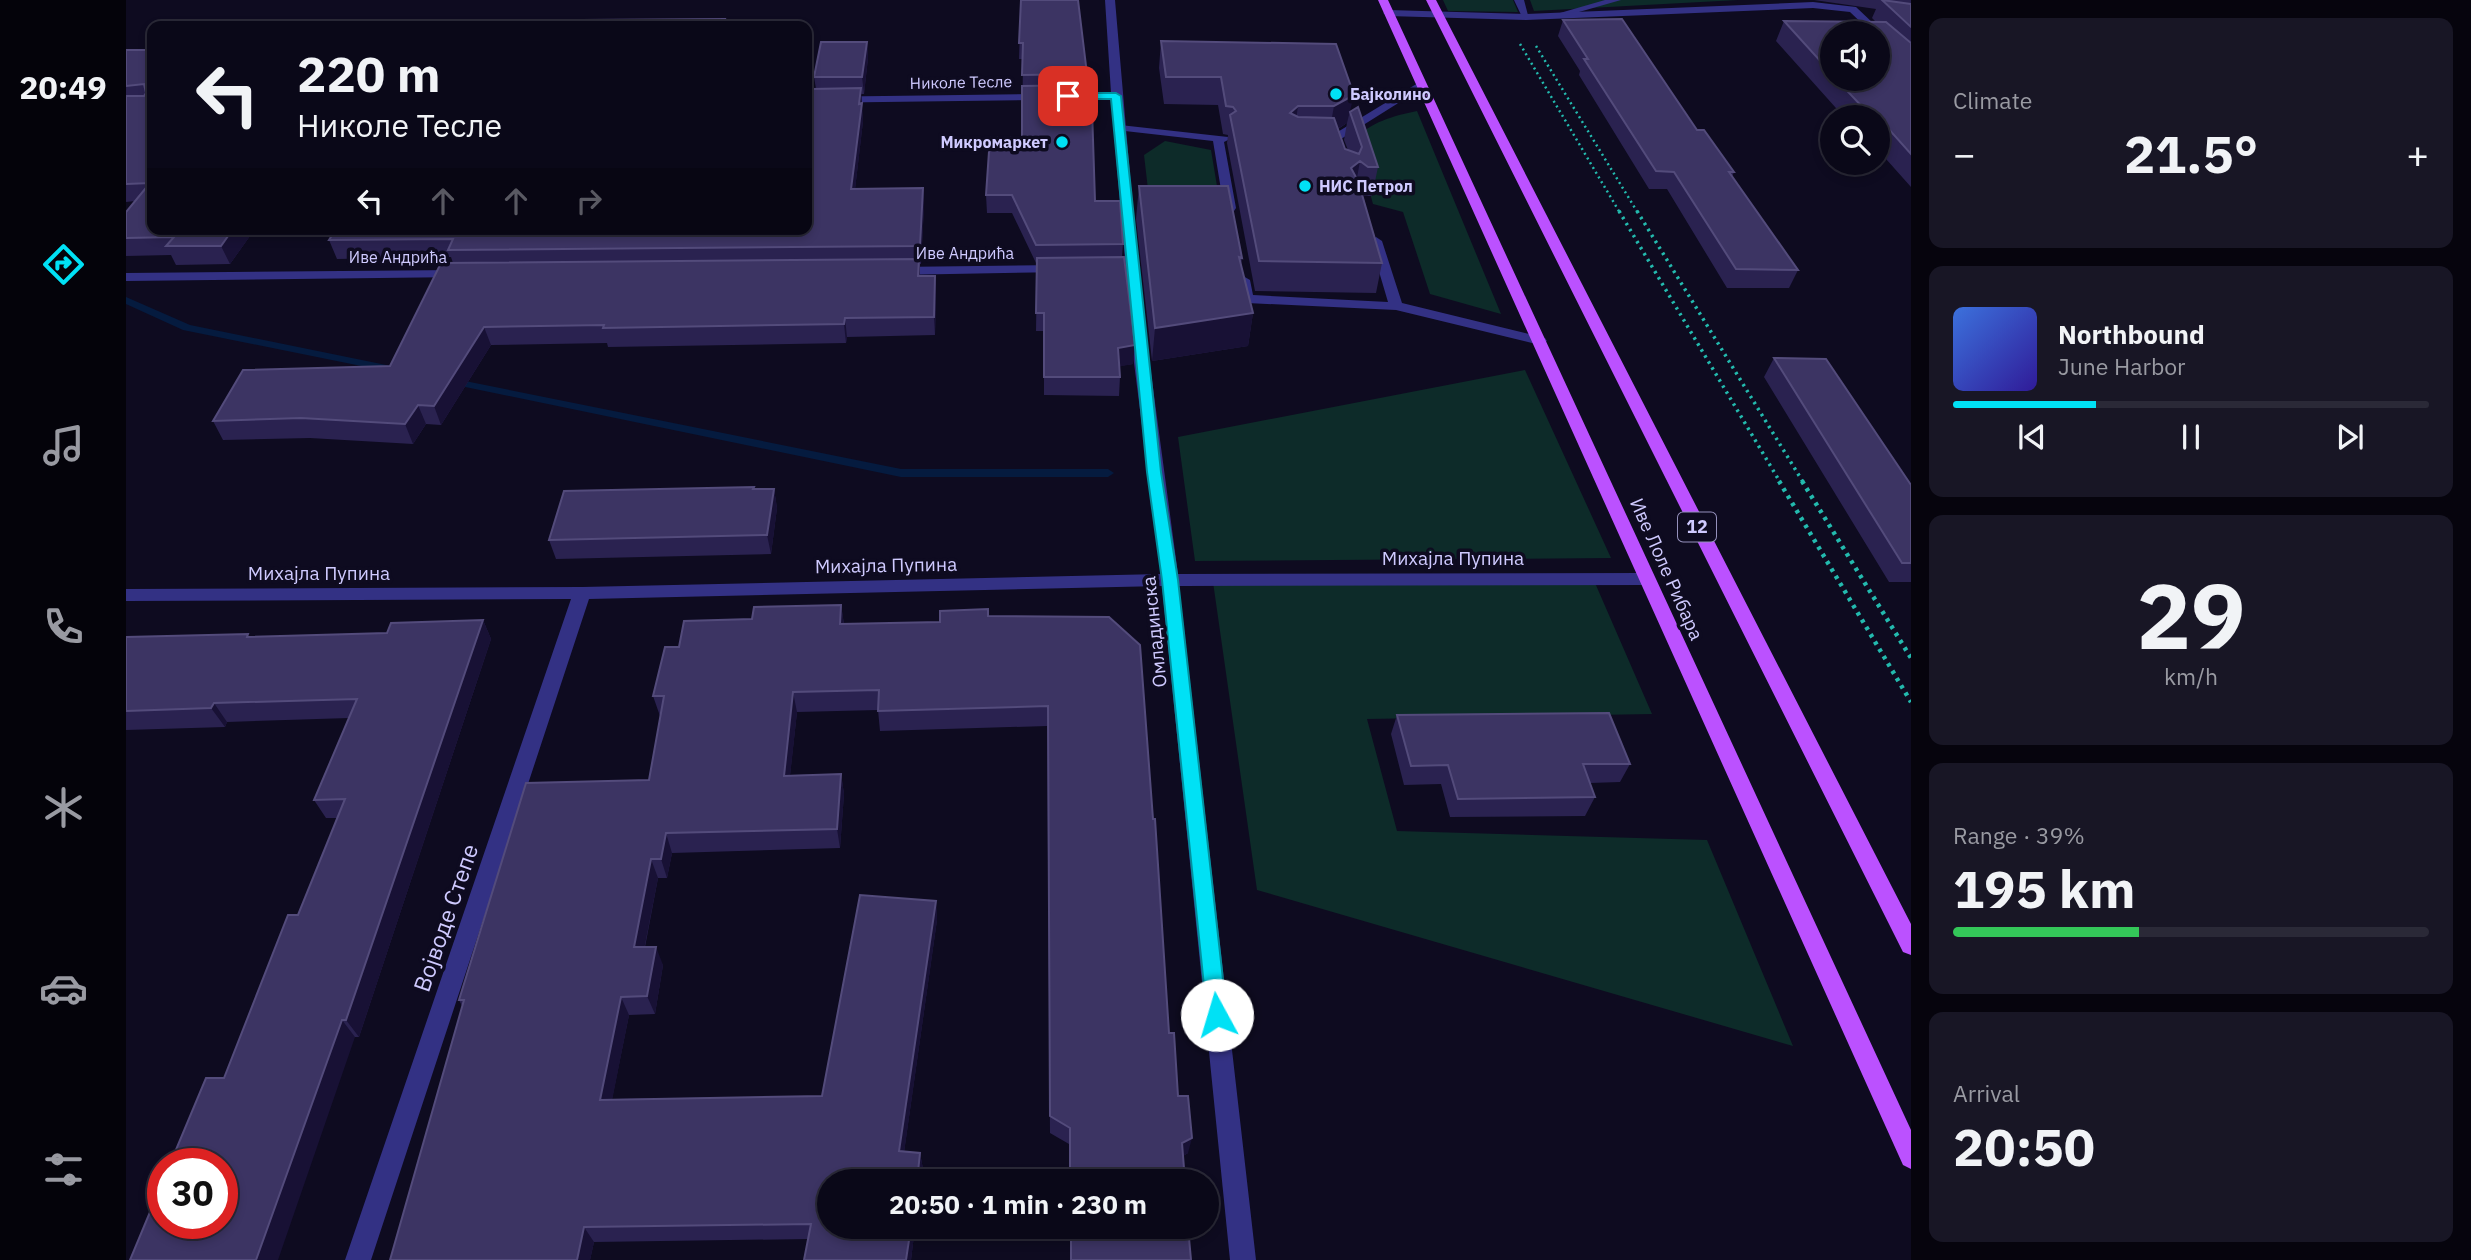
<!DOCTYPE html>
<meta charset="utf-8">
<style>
body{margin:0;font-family:"IBM Plex Sans",sans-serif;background:#181625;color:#f1f3f6;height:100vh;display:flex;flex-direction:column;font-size:26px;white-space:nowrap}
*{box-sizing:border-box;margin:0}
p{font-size:23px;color:#999aa2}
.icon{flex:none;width:38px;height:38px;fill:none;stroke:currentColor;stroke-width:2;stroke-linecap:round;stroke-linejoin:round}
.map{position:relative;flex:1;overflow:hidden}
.details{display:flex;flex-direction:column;gap:18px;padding:18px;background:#06040d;width:560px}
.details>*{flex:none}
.banner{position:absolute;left:21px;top:21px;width:665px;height:214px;border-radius:14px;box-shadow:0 4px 10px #0003,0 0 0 2px #2a2937;background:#0a0818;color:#f1f3f6;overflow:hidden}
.controls{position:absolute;left:1694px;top:21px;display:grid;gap:14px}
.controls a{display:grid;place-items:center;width:70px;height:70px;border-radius:50%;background:#0a0818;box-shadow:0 4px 10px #0003,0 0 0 2px #2a2937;font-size:35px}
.speed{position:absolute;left:21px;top:1148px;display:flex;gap:14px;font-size:35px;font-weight:700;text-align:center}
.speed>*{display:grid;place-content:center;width:91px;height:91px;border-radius:50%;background:#0a0818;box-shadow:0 4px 10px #0003,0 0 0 2px #2a2937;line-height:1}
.speed .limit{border:10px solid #d22;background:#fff;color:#111}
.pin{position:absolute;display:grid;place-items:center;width:60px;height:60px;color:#fff;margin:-30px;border-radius:14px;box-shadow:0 4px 10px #0006}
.me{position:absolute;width:77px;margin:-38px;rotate:354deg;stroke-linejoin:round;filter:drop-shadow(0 0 5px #0008)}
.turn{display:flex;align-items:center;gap:24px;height:147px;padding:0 35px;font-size:32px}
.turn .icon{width:91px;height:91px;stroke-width:2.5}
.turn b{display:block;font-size:49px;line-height:60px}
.lanes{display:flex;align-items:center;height:66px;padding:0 35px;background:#0003;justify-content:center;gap:35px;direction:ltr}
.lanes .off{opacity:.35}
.big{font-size:52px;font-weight:700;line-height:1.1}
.details .widget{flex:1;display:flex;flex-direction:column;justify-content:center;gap:10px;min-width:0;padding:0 24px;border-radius:14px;background:#181625}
.details .dial{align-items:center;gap:0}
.dial b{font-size:91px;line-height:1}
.song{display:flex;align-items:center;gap:21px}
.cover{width:84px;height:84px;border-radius:10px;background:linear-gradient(135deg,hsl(220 70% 55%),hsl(250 70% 35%))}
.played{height:7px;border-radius:4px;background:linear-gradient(90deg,#00e1f5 30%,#2a2937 30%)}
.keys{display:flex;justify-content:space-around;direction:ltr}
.heat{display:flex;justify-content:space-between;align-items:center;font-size:38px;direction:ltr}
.charge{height:10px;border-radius:5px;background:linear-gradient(90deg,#34c759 39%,#2a2937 0)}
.trip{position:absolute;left:691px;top:1169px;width:402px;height:70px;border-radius:35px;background:#0a0818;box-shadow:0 4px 10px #0003,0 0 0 2px #2a2937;font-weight:700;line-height:70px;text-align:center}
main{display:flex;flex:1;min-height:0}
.tab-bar{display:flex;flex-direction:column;width:126px;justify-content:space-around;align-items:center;background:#04030a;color:#999aa2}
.tab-bar .icon{width:49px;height:49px}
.tab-bar .current{color:#00e1f5}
.tab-bar b{font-size:32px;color:#f1f3f6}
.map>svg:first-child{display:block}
.green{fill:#0d2b29}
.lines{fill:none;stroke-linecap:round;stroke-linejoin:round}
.stream{fill:#051b3f;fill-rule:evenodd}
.path-far2{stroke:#23baae;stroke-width:2.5;stroke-dasharray:2 3.5;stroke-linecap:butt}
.path-far1{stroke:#23baae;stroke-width:3.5;stroke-dasharray:2.5 4.5;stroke-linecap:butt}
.path{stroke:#23baae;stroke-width:4.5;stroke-dasharray:3.5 5;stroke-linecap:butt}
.service{fill:#333184;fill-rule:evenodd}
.minor{fill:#333184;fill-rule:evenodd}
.primary{fill:#bb51ff;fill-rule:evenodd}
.wall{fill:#2a2250;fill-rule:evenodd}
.shaded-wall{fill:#181135}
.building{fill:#3c3463;stroke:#534b7b;stroke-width:2}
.route{fill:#00e1f5;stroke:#00929f;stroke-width:2}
.poi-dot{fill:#00e1f5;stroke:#0e0b20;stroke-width:2.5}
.labels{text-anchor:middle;stroke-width:7;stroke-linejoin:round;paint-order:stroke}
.far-street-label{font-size:16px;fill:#cfcaff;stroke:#0e0b20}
.far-poi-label{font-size:16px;font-weight:bold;fill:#cfcaff;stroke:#0e0b20;text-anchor:start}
.shield{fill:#0e0b20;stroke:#9591bc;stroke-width:2}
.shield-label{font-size:18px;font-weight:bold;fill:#cfcaff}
.street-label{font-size:19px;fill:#cfcaff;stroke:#0e0b20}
.near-street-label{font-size:23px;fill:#cfcaff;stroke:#0e0b20}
</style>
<main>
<nav class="tab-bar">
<b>20:49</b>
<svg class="icon current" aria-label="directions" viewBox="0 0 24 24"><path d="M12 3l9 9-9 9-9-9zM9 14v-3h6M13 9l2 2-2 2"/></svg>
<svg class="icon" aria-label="music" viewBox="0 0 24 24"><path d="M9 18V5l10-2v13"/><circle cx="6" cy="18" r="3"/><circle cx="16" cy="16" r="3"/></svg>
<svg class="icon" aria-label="phone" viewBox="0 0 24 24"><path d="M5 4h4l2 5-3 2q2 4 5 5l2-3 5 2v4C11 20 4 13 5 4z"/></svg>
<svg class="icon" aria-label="climate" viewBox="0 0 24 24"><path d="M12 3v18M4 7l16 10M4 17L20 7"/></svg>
<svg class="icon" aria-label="car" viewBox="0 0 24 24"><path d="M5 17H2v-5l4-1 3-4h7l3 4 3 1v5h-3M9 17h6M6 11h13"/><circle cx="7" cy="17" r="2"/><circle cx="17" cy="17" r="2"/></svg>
<svg class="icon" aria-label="filters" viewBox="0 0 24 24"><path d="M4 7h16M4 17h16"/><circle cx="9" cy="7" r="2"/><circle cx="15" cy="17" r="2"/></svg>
</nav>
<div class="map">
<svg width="1785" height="1260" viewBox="0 0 1785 1260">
<rect width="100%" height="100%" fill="#0e0b20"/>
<path class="green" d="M 1317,0 L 1387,0 L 1392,12 L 1322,11 Z
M 1404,0 L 1612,0 L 1408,11 Z
M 1291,111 L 1375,314 L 1304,294 L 1277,212 L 1247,204 L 1229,140 C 1244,122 1267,116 1291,111 Z
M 1039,141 L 1085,150 L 1096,216 L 1025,215 L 1018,155 Z
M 1399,370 L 1485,558 L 1069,561 L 1052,437 Z
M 1466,576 L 1526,714 L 1241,719 L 1271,831 L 1581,840 L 1667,1046 L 1131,890 L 1087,582 Z"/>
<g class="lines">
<path class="stream" d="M 0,297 L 64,325 L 270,367 L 276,370 L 270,373 L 57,330 L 0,304 Z
M 324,378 L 775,469 L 982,469 L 988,473 L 982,477 L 775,477 L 320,383 L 320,379 Z"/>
<path class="path-far2" d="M 1394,44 L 1494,213
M 1410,46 L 1512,213"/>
<path class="path-far1" d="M 1493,211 L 1654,482
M 1511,211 L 1677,482"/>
<path class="path" d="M 1653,481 L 1785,702
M 1676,481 L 1785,658"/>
<path class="service" d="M 1388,0 L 1398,0 L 1403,19 L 1397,19 Z
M 1479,0 L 1495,0 L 1432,18 L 1427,15 Z
M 1292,83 L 1301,85 L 1215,139 L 1220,154 L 1210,156 L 1203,138 L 1205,136 Z
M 994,125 L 1102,137 L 1104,139 L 1098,142 L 1110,208 L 1108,211 L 1098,208 L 1087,141 L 990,130 L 990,126 Z
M 1250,237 L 1256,241 L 1276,303 L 1419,338 L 1421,341 L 1414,345 L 1270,310 L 1121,303 L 1114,299 L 1110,280 L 1117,276 L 1124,280 L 1127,295 L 1262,302 L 1244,241 Z"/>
<path class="minor" d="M 979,0 L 989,0 L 1014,291 L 1052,574 L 1520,573 L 1528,579 L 1520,585 L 1053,586 L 1130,1260 L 1104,1260 L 1036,586 L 463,599 L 245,1260 L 219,1260 L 445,599 L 0,601 L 0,589 L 456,587 L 1035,574 L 1008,363 L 985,99 L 681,103 L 681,97 L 985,93 Z
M 1687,2 L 1730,7 L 1785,59 L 1785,68 L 1752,39 L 1752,33 L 1746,33 L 1724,12 L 1687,8 L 1400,20 L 1262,16 L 1257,13 L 1262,10 L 1400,14 Z
M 934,265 L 939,266 L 939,272 L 770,275 L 763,271 L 770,267 Z
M 332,270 L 337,271 L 337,277 L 0,281 L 0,273 Z"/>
<path class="primary" d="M 1252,0 L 1262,0 L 1785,1130 L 1785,1169 L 1777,1165 Z
M 1300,0 L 1310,0 L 1785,924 L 1785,955 L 1777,952 Z"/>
</g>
<path class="wall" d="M 895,0 L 961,74 L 961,85 L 969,201 L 997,244 L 996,257 L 1007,364 L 993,366 L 994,377 L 993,396 L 918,395 L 918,331 L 910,331 L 911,263 L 910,263 L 886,213 L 861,213 L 860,195 L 896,138 L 897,59 L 893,59 Z
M 1688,0 L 1785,0 L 1785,187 L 1752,150 L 1752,117 L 1718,117 L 1650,41 L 1658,21 L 1750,22 L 1746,18 L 1750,9 ZM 1706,33 L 1752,79 L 1706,79 Z
M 1437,20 L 1571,130 L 1608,172 L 1606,177 L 1672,270 L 1663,288 L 1601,288 L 1541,189 L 1523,189 L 1453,75 L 1454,71 L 1432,36 Z
M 1035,41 L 1224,111 L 1252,167 L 1246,196 L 1237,196 L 1256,263 L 1250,293 L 1129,291 L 1101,143 L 1102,135 L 1097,134 L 1092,105 L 1038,104 L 1033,68 ZM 1221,123 L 1218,140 L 1222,150 L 1219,149 L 1212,129 Z
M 741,42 L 742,58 L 738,94 L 735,94 L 737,121 L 729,189 L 797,188 L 798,206 L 795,264 L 794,264 L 794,276 L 809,276 L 810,294 L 809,335 L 721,337 L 720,343 L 482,347 L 481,343 L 365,345 L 315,425 L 300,424 L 287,444 L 184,438 L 97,440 L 87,421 L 264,366 L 327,263 L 325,257 L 211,259 L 203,240 L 683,104 L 690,89 L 688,77 Z
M 0,50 L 129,229 L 104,264 L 50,265 L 45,255 L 0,256 L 0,212 L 9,201 L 0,202 Z
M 1013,186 L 1116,258 L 1115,265 L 1127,313 L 1122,346 L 1026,361 L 1010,219 Z
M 1648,358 L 1785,485 L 1785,582 L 1763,582 L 1638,377 Z
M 648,489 L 651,508 L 645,554 L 430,559 L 423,540 Z
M 715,605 L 718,624 L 814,622 L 862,616 L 983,617 L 1052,1096 L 1062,1153 L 1057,1156 L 1059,1181 L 943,1181 L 943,1144 L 924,1133 L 921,726 L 754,731 L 752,710 L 671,712 L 664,775 L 715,774 L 718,794 L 714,848 L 546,853 L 541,878 L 532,878 L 519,947 L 537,965 L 529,1014 L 503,1015 L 486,1099 L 696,1096 L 810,901 L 811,920 L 778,1152 L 794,1153 L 797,1169 L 795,1181 L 704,1181 L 704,1227 L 789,1227 L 785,1260 L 678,1260 L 682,1239 L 468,1242 L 464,1260 L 333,1000 L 523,780 L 535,716 L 534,716 L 527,696 L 553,647 L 626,619 Z
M 357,620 L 365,639 L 233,1037 L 229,1037 L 98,1078 L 172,915 L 211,818 L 200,818 L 188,800 L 223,718 L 101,722 L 99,727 L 0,730 L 0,637 L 124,637 L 261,633 Z
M 1271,715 L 1504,764 L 1494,782 L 1464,783 L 1469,797 L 1459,816 L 1324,817 L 1315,784 L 1278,785 L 1265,734 Z
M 944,1227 L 1062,1227 L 1065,1260 L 944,1260 Z"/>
<path class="shaded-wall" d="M 741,42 L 742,58 L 738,94 L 736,77 Z
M 735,88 L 737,121 L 727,207 L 725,189 Z
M 1228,95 L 1221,123 L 1203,134 L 1208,106 Z
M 1172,106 L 1168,134 L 1164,113 Z
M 1234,161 L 1229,189 L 1225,168 Z
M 797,188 L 798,206 L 795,264 L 794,246 Z
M 107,229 L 129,229 L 104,264 L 95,246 Z
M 809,276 L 810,294 L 809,335 L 808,317 Z
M 1127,313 L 1122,346 L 1026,361 L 1029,328 Z
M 719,318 L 721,337 L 720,343 L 718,324 Z
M 358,327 L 365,345 L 315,425 L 308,406 Z
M 1009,345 L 1007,364 L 991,367 L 992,348 Z
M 292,405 L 300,424 L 287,444 L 279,424 Z
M 648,489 L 651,508 L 645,554 L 641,535 Z
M 715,605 L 718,625 L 714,624 Z
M 357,620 L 365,639 L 233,1037 L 220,1020 Z
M 667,692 L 671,712 L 662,795 L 658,776 Z
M 88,703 L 101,722 L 99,727 L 85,708 Z
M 715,774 L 718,794 L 714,848 L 711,829 Z
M 540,833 L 546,853 L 541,878 L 535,859 Z
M 525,859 L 532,878 L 515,965 L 508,947 Z
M 810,901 L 811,920 L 776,1167 L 773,1151 Z
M 530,947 L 537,965 L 529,1014 L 521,996 Z
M 495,997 L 503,1015 L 483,1116 L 474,1100 Z
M 216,1020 L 229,1037 L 152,1260 L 130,1260 Z
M 1066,1138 L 1062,1153 L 1052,1159 L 1056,1143 Z
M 794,1153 L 797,1169 L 795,1181 L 791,1181 Z
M 458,1227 L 468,1242 L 464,1260 L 451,1260 Z
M 785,1227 L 789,1227 L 785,1260 L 780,1260 Z"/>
<path class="building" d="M 895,0 L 952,0 L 961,74 L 896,75 L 897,43 L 893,43 Z
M 1756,0 L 1785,4 L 1785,27 Z
M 599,19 L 597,26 L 355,26 L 356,25 L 454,24 L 456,20 Z
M 1496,19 L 1571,130 L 1578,130 L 1608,172 L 1603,172 L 1672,270 L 1610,269 L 1548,172 L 1530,171 L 1458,59 L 1462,59 L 1437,20 Z
M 1658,21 L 1760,22 L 1785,43 L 1785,154 L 1752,117 L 1745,112 L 1741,112 L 1710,79 L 1752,79 L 1752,33 L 1706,33 L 1706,74 Z
M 1035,41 L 1210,44 L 1228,95 L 1208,106 L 1172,106 L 1164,113 L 1172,117 L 1208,118 L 1219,149 L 1233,154 L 1236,147 L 1224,112 L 1232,107 L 1252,167 L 1242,167 L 1234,161 L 1225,168 L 1232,181 L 1256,263 L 1133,261 L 1104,115 L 1110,111 L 1107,107 L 1100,106 L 1095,77 L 1040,77 Z
M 695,42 L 741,42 L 736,77 L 688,77 Z
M 0,50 L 26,50 L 26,229 L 107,229 L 95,246 L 40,246 L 48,237 L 0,238 L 0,212 L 24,183 L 0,184 L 0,96 L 18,96 L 20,93 L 18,84 L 0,86 Z
M 962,85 L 963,109 L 966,109 L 969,201 L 994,201 L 997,244 L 910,245 L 886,195 L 860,195 L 864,137 L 896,138 L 896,86 Z
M 735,88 L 733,104 L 736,103 L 725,189 L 797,188 L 794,246 L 322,250 L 327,239 L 203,240 L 210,229 L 681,229 L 681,104 L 683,104 L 686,89 Z
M 1013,186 L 1102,186 L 1116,258 L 1113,257 L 1127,313 L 1029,328 Z
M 998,257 L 1009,345 L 992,348 L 994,377 L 918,377 L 918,313 L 910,313 L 911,258 Z
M 793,259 L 792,276 L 809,276 L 808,317 L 719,318 L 718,324 L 477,328 L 478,325 L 358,327 L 308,406 L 292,405 L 279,424 L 175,418 L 87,421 L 117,370 L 264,366 L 315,263 Z
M 1648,358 L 1700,359 L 1785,485 L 1785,563 L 1776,563 Z
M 628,487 L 627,489 L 648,489 L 641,535 L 423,540 L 438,491 Z
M 715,605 L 714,624 L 814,622 L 814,611 L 862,609 L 862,616 L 983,617 L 1014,645 L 1027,819 L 1029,819 L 1043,1033 L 1048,1033 L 1052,1096 L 1062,1096 L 1066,1138 L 1056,1143 L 1059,1181 L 944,1181 L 944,1128 L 924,1116 L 922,706 L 752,711 L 753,690 L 667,692 L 658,776 L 715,774 L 711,829 L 540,833 L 535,859 L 525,859 L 508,947 L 530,947 L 521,996 L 495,997 L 474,1100 L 696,1096 L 734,895 L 810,901 L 773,1151 L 794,1153 L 791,1181 L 704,1181 L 704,1227 L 785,1227 L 780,1260 L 678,1260 L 685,1224 L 458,1227 L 451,1260 L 264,1260 L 338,1000 L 333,1000 L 400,783 L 523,780 L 538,696 L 527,696 L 539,647 L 553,647 L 558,621 L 626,619 L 628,607 Z
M 357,620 L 220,1020 L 216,1020 L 130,1260 L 4,1260 L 37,1181 L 37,1223 L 96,1223 L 96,1164 L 44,1164 L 80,1078 L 98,1078 L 162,915 L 172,915 L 219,799 L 188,800 L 231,699 L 88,703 L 85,708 L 0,711 L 0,637 L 122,634 L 121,637 L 261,633 L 265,623 Z
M 1483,713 L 1504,764 L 1457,764 L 1469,797 L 1332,799 L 1322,765 L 1285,766 L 1271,715 Z
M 945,1227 L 1062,1227 L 1065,1260 L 945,1260 Z"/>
<path class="route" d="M 990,93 L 995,96 L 1035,472 L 1052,580 L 1101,1015 L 1098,1022 L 1091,1025 L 1084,1022 L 1081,1015 L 1036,580 L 1021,472 L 985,99 L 942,99 L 937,96 L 942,93 Z"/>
<g class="poi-dot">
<circle cx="1210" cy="94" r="7"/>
<circle cx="936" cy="142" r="7"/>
<circle cx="1179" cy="186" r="7"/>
</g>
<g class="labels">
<g class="far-street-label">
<text transform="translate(835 82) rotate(-1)" y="6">Николе Тесле</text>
<text x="839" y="259">Иве Андрића</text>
<text x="272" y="263">Иве Андрића</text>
</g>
<g class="far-poi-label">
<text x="1224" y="100">Бајколино</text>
<text x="922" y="148" text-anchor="end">Микромаркет</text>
<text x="1193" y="192">НИС Петрол</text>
</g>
<rect class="shield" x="1552" y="512.5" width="38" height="29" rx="5"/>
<g class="shield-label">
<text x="1571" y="533">12</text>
</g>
<g class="street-label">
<text x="1327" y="565">Михајла Пупина</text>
<text transform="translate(760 565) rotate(-1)" y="7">Михајла Пупина</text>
<text transform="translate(1541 569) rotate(66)" y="7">Иве Лоле Рибара</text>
<text x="193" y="580">Михајла Пупина</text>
<text transform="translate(1028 632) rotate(-96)" y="7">Омладинска</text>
</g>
<g class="near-street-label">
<text transform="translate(320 918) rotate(-71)" y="8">Војводе Степе</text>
</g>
</g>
</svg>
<div class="controls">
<a><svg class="icon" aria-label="sound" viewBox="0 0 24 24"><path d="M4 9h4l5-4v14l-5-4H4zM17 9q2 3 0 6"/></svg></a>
<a><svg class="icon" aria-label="search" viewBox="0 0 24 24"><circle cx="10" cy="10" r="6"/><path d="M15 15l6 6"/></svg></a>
</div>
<div class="speed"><div class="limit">30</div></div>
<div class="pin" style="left:942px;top:96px;background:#d93025"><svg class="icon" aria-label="arrive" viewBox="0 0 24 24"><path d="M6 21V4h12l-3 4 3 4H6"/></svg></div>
<svg class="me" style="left:1091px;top:1015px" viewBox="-20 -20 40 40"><circle r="19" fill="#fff"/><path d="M0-13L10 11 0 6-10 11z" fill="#00e1f5"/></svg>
<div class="trip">20:50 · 1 min · 230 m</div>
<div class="banner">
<div class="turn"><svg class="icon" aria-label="left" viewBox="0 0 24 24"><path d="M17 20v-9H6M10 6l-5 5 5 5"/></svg><div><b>220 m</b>Николе Тесле</div></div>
<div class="lanes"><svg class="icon" aria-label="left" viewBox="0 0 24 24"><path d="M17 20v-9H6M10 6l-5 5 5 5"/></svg><svg class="icon off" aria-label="ahead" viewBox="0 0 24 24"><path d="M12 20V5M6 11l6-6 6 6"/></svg><svg class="icon off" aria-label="ahead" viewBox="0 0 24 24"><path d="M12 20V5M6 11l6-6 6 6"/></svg><svg class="icon off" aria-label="right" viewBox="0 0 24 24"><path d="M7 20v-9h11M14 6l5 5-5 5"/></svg></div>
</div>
</div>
<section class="details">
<div class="widget"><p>Climate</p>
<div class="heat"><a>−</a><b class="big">21.5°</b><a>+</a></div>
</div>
<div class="widget">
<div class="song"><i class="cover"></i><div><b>Northbound</b><p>June Harbor</p></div></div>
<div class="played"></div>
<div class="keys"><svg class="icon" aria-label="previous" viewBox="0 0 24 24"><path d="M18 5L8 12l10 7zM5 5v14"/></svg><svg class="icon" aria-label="pause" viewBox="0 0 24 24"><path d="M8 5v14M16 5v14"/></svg><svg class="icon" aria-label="next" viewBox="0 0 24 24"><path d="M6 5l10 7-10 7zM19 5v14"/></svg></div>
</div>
<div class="widget dial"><b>29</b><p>km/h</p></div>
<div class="widget"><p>Range · 39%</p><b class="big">195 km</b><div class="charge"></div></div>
<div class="widget"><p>Arrival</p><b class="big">20:50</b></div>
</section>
</main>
